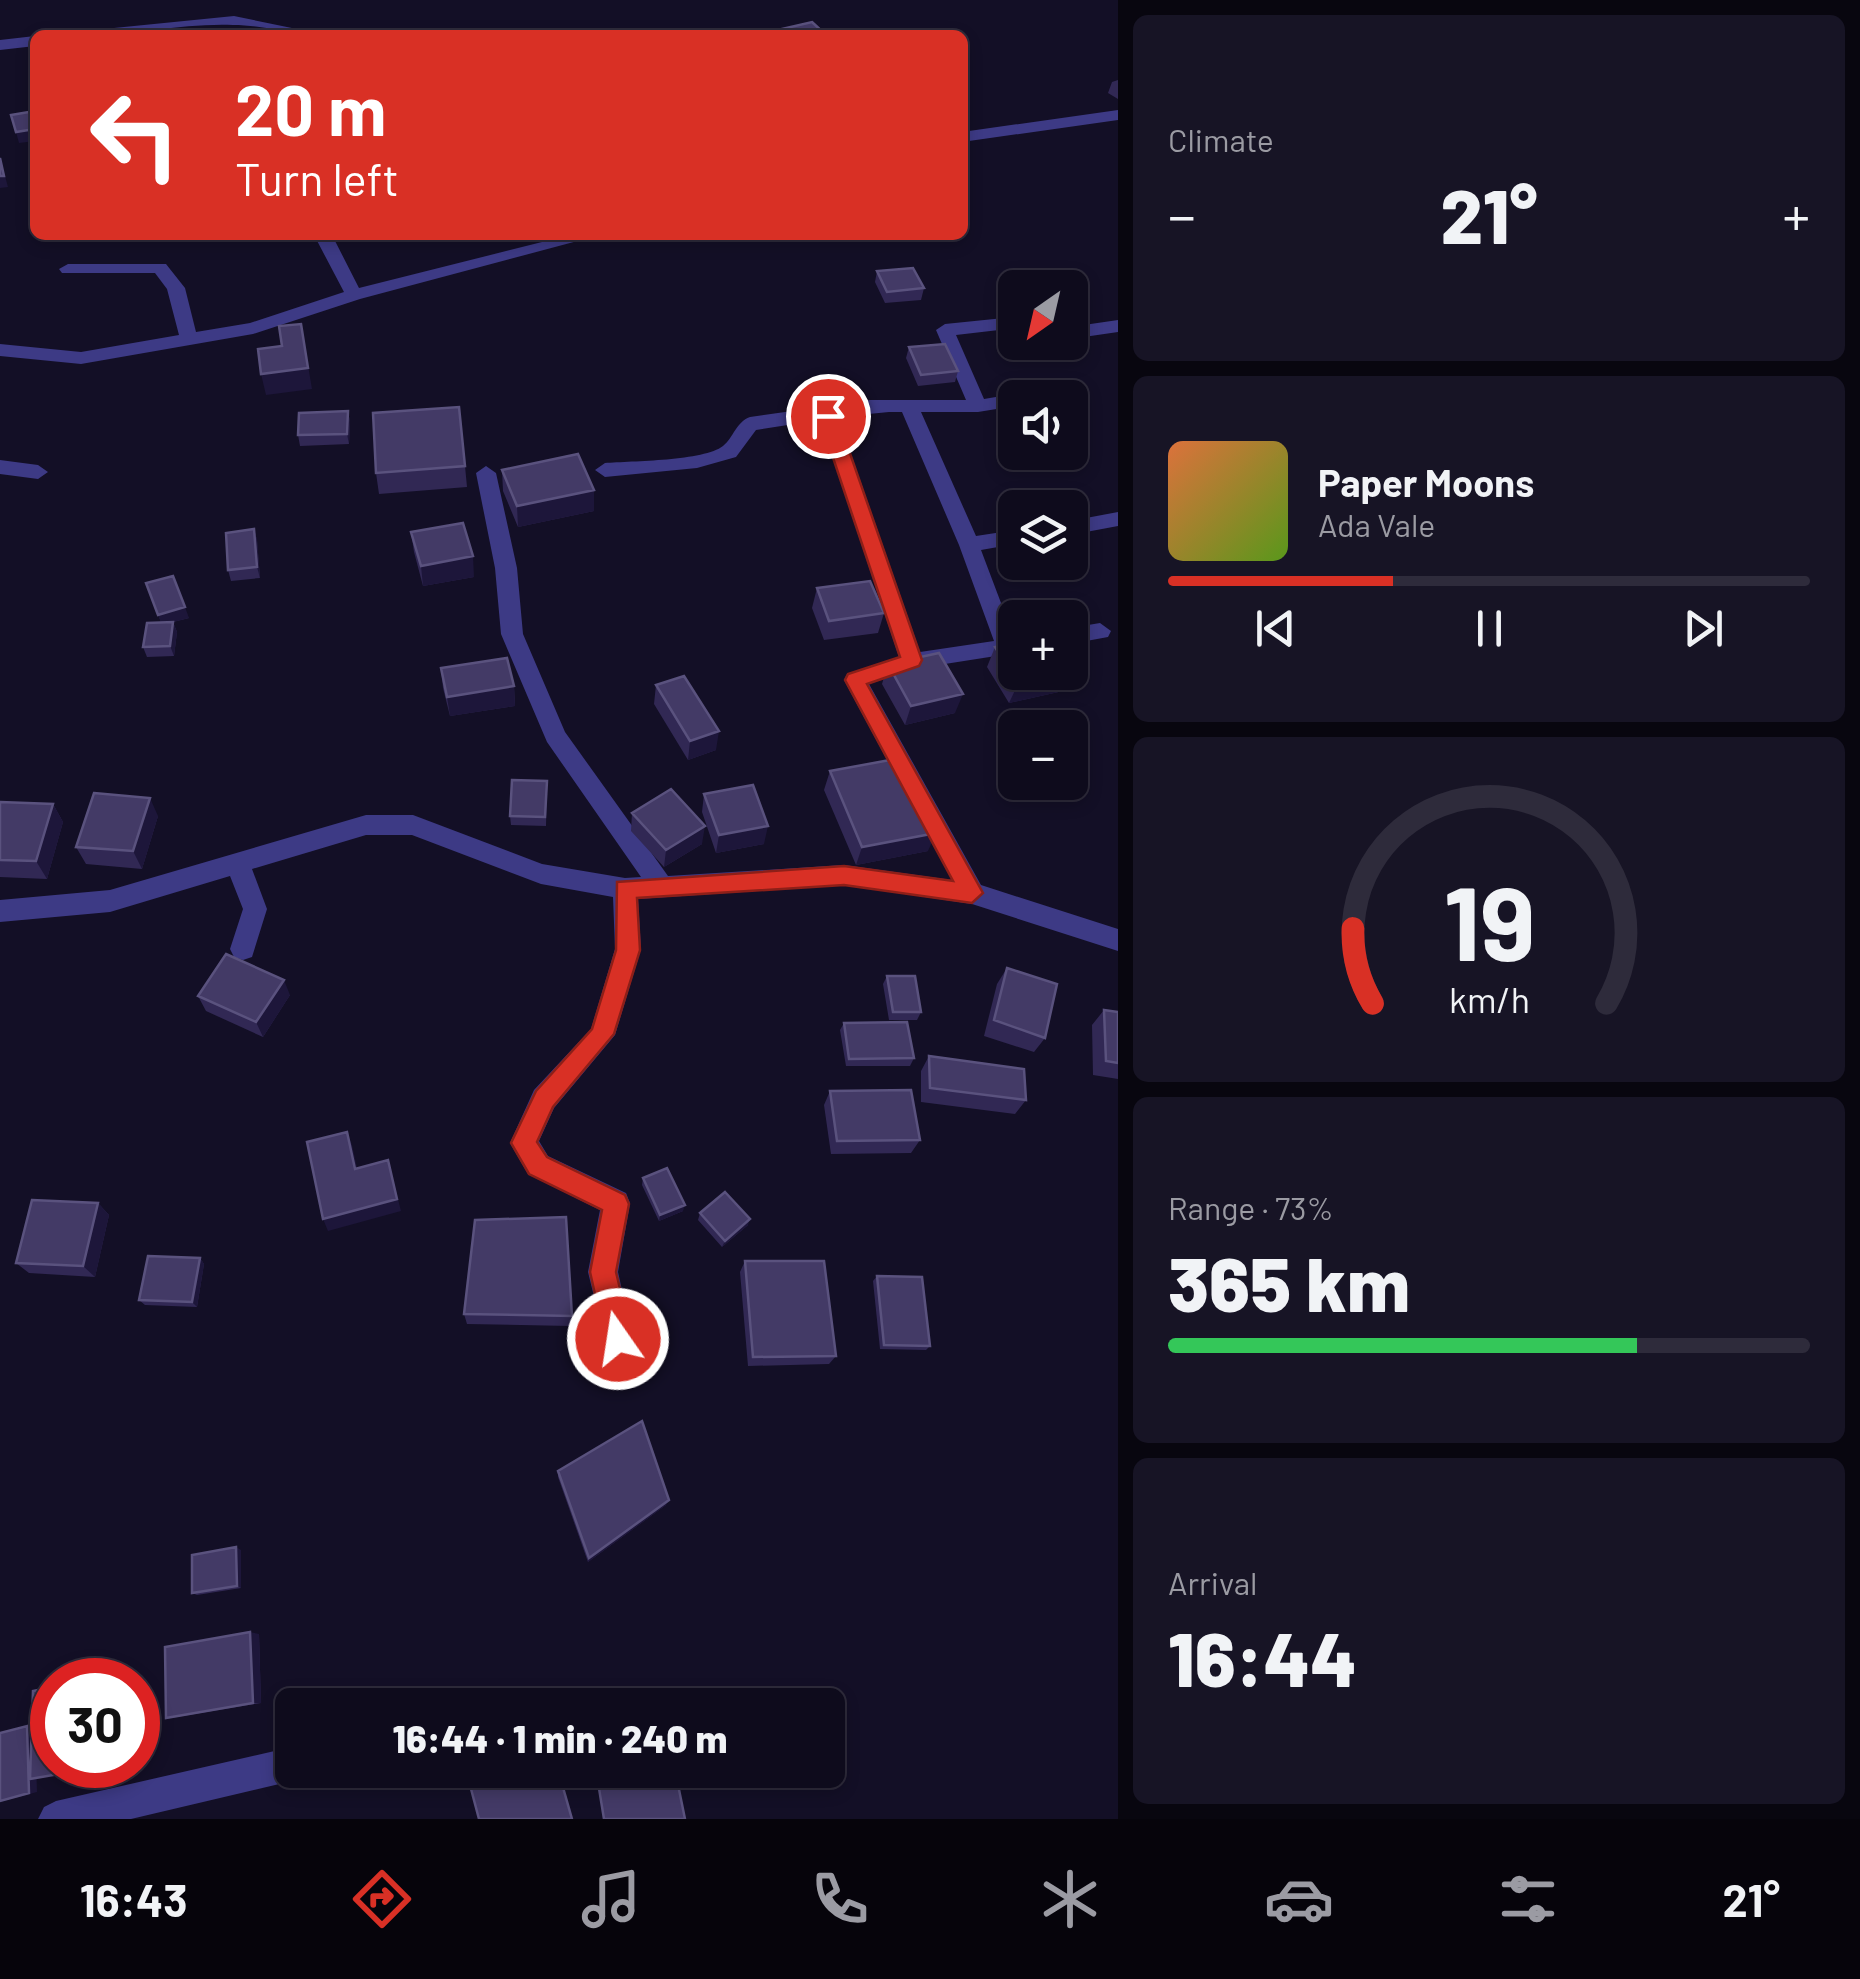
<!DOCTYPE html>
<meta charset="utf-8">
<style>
body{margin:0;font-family:Barlow,sans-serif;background:#171425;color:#f1f3f6;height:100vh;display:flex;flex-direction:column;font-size:38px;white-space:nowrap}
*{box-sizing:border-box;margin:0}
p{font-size:32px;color:#9b9ba3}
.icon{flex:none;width:55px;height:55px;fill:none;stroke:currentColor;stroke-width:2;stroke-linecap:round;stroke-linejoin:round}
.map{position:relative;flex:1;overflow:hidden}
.panel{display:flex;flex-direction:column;gap:15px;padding:15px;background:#08060f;width:742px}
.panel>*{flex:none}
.banner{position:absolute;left:30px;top:30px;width:938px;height:210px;border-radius:15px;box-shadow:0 5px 15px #0003,0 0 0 2px #2e2b3b;background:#d93025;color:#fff;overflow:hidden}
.needle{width:65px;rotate:214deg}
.buttons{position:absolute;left:998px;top:270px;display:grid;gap:20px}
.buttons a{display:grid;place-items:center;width:90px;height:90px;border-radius:15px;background:#0e0b1c;box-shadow:0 5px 15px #0003,0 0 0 2px #2e2b3b;font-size:50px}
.speed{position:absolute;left:30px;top:1658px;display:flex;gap:20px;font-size:50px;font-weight:700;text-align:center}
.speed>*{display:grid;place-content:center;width:130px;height:130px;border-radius:50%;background:#0e0b1c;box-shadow:0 5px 15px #0003,0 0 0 2px #2e2b3b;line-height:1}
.speed .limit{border:15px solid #d22;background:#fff;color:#111}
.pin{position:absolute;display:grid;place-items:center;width:85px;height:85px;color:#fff;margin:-42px;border:5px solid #fff;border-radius:50%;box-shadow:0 2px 10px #0007}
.me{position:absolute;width:110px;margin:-55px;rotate:347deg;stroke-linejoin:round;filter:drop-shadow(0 0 8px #0008)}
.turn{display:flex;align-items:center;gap:35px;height:210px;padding:0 40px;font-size:45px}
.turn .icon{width:130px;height:130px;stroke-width:2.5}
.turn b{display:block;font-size:70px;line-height:85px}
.big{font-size:75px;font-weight:800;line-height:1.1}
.panel .tile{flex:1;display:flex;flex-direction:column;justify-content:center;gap:15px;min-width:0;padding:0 35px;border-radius:15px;background:#171425}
.panel .dial{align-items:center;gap:0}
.dial svg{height:260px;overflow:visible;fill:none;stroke:#2e2b3b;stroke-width:7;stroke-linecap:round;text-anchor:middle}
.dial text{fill:#f1f3f6;stroke:none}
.song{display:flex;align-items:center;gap:30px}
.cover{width:120px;height:120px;border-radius:15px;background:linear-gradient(135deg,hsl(20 70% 55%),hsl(90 70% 35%))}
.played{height:10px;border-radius:5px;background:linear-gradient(90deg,#d93025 35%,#2e2b3b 35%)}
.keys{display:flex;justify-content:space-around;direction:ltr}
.heat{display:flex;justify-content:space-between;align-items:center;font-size:55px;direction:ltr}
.charge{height:15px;border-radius:8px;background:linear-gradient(90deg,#34c759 73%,#2e2b3b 0)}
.trip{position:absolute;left:275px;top:1688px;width:570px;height:100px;border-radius:15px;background:#0e0b1c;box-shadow:0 5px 15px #0003,0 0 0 2px #2e2b3b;font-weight:800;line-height:100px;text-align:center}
.dock{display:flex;height:160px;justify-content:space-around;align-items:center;background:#06040b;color:#9b9ba3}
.dock .icon{width:70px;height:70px}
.dock .active{color:#d93025}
.dock b{font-size:45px;color:#f1f3f6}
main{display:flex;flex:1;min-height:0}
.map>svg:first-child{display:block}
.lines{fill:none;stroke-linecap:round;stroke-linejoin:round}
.minor{fill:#3d3a85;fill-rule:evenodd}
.wall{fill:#312854}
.shaded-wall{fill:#1d163a}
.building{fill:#433a66;stroke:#5a527e;stroke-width:2.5}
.route{fill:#d93025;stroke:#8d1f18;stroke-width:2.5}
</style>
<main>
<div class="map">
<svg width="1118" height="1819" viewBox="0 0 1118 1819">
<rect width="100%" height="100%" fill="#130f26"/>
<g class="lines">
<path class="minor" d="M 234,16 L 326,35 C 294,35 264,25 233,25 C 185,23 135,35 86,35 L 94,30 Z
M 35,36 L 35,46 L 0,50 L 0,40 Z
M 1118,110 L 1118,120 L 962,142 L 962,132 Z
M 314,235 L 332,235 L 359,288 L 570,235 L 600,235 L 360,299 L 253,334 L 81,364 L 0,356 L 0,344 L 81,352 L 179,335 L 167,289 L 155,273 L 62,273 L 59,269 L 68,264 L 166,264 L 185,288 L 196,332 L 250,323 L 344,292 Z
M 1004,318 L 1015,326 L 1015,342 L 1022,344 L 1008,344 L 999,330 L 956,335 L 984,399 L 1072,384 L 1082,390 L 1079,394 L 1015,398 L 1015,406 L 978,412 L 921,412 L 976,536 L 1015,530 L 1015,544 L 981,550 L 1015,640 L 1015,653 L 913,669 L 869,684 L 981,885 L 1118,929 L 1118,951 L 972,904 L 844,885 L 638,899 L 641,949 L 615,1035 L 554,1108 L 539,1141 L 548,1156 L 626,1193 L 630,1203 L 618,1272 L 633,1339 L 629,1350 L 618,1354 L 607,1350 L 588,1272 L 600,1210 L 528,1174 L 510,1143 L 534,1090 L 591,1029 L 615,949 L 613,897 L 541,884 L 412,835 L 366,835 L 252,869 L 267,909 L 252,957 L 243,960 L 234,957 L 230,949 L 243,909 L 230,876 L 110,912 L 0,922 L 0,900 L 110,890 L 366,815 L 413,815 L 542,864 L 625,878 L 641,877 L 547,742 L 501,634 L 495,568 L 476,473 L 486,466 L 496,473 L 517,568 L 523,634 L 565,732 L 668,876 L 844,865 L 952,880 L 844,680 L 847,674 L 899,657 L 820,420 L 756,430 L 736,457 L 697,468 L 605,477 L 595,470 L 605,463 C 632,461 704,461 723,446 C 734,437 736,422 750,417 L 870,400 L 966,400 L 936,330 L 945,324 ZM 889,412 L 902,412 L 959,545 L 994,641 L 920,652 L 838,417 Z
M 1118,320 L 1118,332 L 1070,339 L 1070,327 Z
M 0,460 L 38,465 L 48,472 L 38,479 L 0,474 Z
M 1118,512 L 1118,526 L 1070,535 L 1070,521 Z
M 1100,623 L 1111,631 L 1108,637 L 1070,644 L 1070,628 Z
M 292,1747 L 292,1770 L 307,1770 L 304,1776 L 292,1781 L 131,1819 L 38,1819 L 44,1807 L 56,1801 Z"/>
</g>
<path class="wall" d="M 1118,80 L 1118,99 L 1108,93 L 1112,82 Z
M 877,271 L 924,288 L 921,300 L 885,303 L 875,282 Z
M 909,347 L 958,371 L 955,382 L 918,386 L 906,358 Z
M 348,411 L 350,422 L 349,444 L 300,446 L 298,435 Z
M 465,466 L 467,487 L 379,494 L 376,473 Z
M 502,470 L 594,490 L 594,511 L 518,527 L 503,491 Z
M 254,529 L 257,540 L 260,578 L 231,581 L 228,570 Z
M 411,532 L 474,577 L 423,586 L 414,552 Z
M 146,583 L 189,618 L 173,622 L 177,632 L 174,656 L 147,657 L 143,647 L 161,622 Z
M 817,588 L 884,613 L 878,633 L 824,640 L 812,608 Z
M 995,647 L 1072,671 L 1063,691 L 1009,703 L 987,667 Z
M 888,664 L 955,713 L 905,725 L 882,684 Z
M 441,668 L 514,686 L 515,706 L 450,716 L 443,688 Z
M 656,685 L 716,750 L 688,760 L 654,704 Z
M 830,771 L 928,851 L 856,865 L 824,790 Z
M 547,781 L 546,826 L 511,825 L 510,816 Z
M 704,794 L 764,844 L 716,853 L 702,812 Z
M 0,802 L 53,804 L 63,822 L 47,879 L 0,877 Z
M 632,813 L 702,844 L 664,867 L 631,831 Z
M 158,816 L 142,869 L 86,864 L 76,847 Z
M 1007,968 L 1045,1038 L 1034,1052 L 984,1036 L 997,984 Z
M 887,976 L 921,1012 L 917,1020 L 889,1020 L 883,984 Z
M 290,995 L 263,1037 L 206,1011 L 198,996 Z
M 1104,1010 L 1118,1012 L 1118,1079 L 1093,1075 L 1092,1025 Z
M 844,1023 L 914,1058 L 910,1066 L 846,1066 L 840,1030 Z
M 929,1056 L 1026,1100 L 1015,1114 L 921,1102 L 921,1071 Z
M 830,1091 L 920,1140 L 911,1153 L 831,1154 L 824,1105 Z
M 643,1178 L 683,1211 L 659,1221 L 642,1185 Z
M 98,1203 L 109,1215 L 95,1277 L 29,1273 L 16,1263 Z
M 700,1213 L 748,1225 L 722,1247 L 698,1220 Z
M 200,1258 L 204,1264 L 197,1307 L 145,1305 L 139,1300 Z
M 745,1261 L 836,1356 L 829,1364 L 748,1366 L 740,1272 Z
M 877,1276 L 930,1346 L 926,1350 L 880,1349 L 873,1281 Z
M 464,1314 L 572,1316 L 571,1326 L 467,1324 Z
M 558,1471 L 666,1505 L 588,1562 L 558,1477 Z
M 241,1550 L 241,1588 L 197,1595 L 192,1593 Z
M 259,1634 L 261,1703 L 177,1717 L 166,1718 Z"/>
<path class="shaded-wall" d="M 35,129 L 35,141 L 19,143 L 16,132 Z
M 0,158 L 8,187 L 0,188 Z
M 301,324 L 312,389 L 266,395 L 261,374 Z
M 348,411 L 350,422 L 349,444 L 347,434 Z
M 594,490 L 594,511 L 518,527 L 517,506 Z
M 254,529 L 257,540 L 260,578 L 257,567 Z
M 473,556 L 474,577 L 423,586 L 421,566 Z
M 185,607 L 189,618 L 173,622 L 177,632 L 174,656 L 158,615 Z
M 1072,671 L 1063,691 L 1009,703 L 1018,684 Z
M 514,686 L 515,706 L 450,716 L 447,697 Z
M 963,694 L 955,713 L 905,725 L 911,706 Z
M 719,731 L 716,750 L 688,760 L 690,741 Z
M 150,798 L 158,816 L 142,869 L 133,851 Z
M 53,804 L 63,822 L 47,879 L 36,861 Z
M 705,826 L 702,844 L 664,867 L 666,850 Z
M 768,826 L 764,844 L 716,853 L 719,835 Z
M 936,833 L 928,851 L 856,865 L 862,847 Z
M 284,980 L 290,995 L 263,1037 L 256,1022 Z
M 347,1132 L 352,1145 L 360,1181 L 355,1169 Z
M 388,1160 L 401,1211 L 328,1231 L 323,1219 Z
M 98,1203 L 109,1215 L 95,1277 L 83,1266 Z
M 685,1205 L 683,1211 L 659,1221 L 660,1215 Z
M 750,1219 L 748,1225 L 722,1247 L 725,1241 Z
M 200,1258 L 204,1264 L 197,1307 L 192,1302 Z
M 669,1500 L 666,1505 L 588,1562 L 589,1558 Z
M 236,1547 L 241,1550 L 241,1588 L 237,1586 Z
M 250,1632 L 259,1634 L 261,1703 L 253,1703 Z
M 120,1676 L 132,1676 L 132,1680 L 120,1680 Z
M 35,1725 L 37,1792 L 0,1802 L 27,1726 Z"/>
<path class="building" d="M 812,22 L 826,35 L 788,35 L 782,29 Z
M 35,111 L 35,129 L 16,132 L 11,115 Z
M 0,158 L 4,176 L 0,176 Z
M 913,268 L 924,288 L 887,292 L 877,271 Z
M 301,324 L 308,368 L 261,374 L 258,349 L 282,346 L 279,326 Z
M 945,344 L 958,371 L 921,375 L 909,347 Z
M 459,407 L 465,466 L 376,473 L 373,413 Z
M 348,411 L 347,434 L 298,435 L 299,413 Z
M 578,454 L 594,490 L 517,506 L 502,470 Z
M 463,523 L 473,556 L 421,566 L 411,532 Z
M 254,529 L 257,567 L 228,570 L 226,533 Z
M 173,576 L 185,607 L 158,615 L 146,583 Z
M 870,581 L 884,613 L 829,621 L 817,588 Z
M 173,622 L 170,646 L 143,647 L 147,623 Z
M 1015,642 L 1015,672 L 1067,672 L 1018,684 L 995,647 Z
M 939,653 L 963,694 L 911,706 L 888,664 Z
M 507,658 L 514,686 L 447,697 L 441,668 Z
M 684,676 L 719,731 L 690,741 L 656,685 Z
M 901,758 L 936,833 L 862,847 L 830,771 Z
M 512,780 L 547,781 L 545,817 L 510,816 Z
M 753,785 L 768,826 L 719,835 L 704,794 Z
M 671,789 L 705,826 L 666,850 L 632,813 Z
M 94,793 L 150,798 L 133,851 L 76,847 Z
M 0,802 L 53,804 L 36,861 L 0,860 Z
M 226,954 L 284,980 L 256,1022 L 198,996 Z
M 1007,968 L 1057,984 L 1045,1038 L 994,1020 Z
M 887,976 L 915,976 L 921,1012 L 893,1012 Z
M 1104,1010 L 1118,1012 L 1118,1063 L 1106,1061 Z
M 907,1022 L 914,1058 L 849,1059 L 844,1023 Z
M 929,1056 L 1024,1069 L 1026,1100 L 930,1088 Z
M 911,1090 L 920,1140 L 837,1141 L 830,1091 Z
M 347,1132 L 355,1169 L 388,1160 L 397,1199 L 323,1219 L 307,1142 Z
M 667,1168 L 685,1205 L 660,1215 L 643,1178 Z
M 725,1192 L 750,1219 L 725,1241 L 700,1213 Z
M 32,1200 L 98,1203 L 83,1266 L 16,1263 Z
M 566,1217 L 572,1316 L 464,1314 L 475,1220 Z
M 148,1256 L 200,1258 L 192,1302 L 139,1300 Z
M 745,1261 L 824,1261 L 836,1356 L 753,1357 Z
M 877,1276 L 922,1277 L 930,1346 L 884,1345 Z
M 642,1421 L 669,1500 L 589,1558 L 558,1471 Z
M 236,1547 L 237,1586 L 192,1593 L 192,1555 Z
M 250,1632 L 253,1703 L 166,1718 L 165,1647 Z
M 120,1676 L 120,1680 L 94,1680 Z
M 52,1687 L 52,1765 L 111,1765 L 30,1779 L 33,1691 Z
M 27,1726 L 29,1793 L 0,1801 L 0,1733 Z
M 466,1770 L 558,1770 L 572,1819 L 479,1819 Z
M 596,1770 L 675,1770 L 685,1819 L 604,1819 Z"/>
<path class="route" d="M 828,410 L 837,416 L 922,660 L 919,666 L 867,684 L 983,893 L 972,903 L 844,885 L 637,898 L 640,950 L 614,1034 L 553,1107 L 537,1142 L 547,1157 L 625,1195 L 629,1204 L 616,1272 L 632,1339 L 628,1348 L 618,1352 L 609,1348 L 605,1339 L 590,1272 L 602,1210 L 529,1174 L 511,1143 L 536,1091 L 592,1029 L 616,950 L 617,882 L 844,866 L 953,881 L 845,680 L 848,674 L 900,657 L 819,416 Z"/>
</svg>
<div class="buttons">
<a><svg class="needle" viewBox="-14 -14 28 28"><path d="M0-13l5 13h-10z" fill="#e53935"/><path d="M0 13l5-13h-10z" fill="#9b9ba3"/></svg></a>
<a><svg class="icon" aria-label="sound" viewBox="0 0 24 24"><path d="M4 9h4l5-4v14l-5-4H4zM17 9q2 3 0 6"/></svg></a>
<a><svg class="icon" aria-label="layers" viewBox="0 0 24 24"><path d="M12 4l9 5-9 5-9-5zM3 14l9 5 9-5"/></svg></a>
<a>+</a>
<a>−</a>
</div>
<div class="speed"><div class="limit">30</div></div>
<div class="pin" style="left:828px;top:416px;background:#d93025"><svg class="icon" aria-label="arrive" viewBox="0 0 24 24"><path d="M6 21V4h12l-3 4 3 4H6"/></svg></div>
<svg class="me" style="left:618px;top:1339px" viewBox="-20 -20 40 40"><circle r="17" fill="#d93025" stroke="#fff" stroke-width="3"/><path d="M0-11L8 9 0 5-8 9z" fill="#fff"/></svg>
<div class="trip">16:44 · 1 min · 240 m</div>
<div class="banner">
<div class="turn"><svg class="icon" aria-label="left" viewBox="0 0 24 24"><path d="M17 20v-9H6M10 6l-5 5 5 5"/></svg><div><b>20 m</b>Turn left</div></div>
</div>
</div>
<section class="panel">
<div class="tile"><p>Climate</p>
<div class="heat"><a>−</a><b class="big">21°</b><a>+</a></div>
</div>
<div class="tile">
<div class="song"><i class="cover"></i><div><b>Paper Moons</b><p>Ada Vale</p></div></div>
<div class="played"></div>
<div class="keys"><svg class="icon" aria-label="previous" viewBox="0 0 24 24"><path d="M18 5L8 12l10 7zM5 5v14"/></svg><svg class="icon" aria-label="pause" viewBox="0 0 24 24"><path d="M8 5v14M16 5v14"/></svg><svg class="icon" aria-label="next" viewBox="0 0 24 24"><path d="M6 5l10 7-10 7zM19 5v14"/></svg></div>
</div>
<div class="tile dial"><svg viewBox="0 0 100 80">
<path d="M14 69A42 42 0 1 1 86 69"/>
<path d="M14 69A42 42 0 0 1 8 46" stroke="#d93025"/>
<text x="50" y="56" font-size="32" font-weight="700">19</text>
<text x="50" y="72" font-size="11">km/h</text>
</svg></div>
<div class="tile"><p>Range · 73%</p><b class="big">365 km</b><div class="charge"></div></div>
<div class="tile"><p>Arrival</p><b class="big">16:44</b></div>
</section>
</main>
<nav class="dock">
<b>16:43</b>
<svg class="icon active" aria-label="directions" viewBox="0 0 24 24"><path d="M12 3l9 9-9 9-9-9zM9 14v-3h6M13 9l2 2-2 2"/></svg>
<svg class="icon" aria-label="music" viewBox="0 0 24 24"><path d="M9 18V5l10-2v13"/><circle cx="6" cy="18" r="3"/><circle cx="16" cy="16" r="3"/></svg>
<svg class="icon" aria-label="phone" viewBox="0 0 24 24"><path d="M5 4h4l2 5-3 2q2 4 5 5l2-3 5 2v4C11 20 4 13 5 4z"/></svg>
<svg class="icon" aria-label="climate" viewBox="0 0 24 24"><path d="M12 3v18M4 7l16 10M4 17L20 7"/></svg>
<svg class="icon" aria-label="car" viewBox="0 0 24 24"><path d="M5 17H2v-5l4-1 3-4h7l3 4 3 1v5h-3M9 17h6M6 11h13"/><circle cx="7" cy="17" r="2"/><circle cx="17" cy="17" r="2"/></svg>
<svg class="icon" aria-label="filters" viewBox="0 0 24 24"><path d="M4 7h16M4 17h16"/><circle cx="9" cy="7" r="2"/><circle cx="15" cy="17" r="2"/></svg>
<b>21°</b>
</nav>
